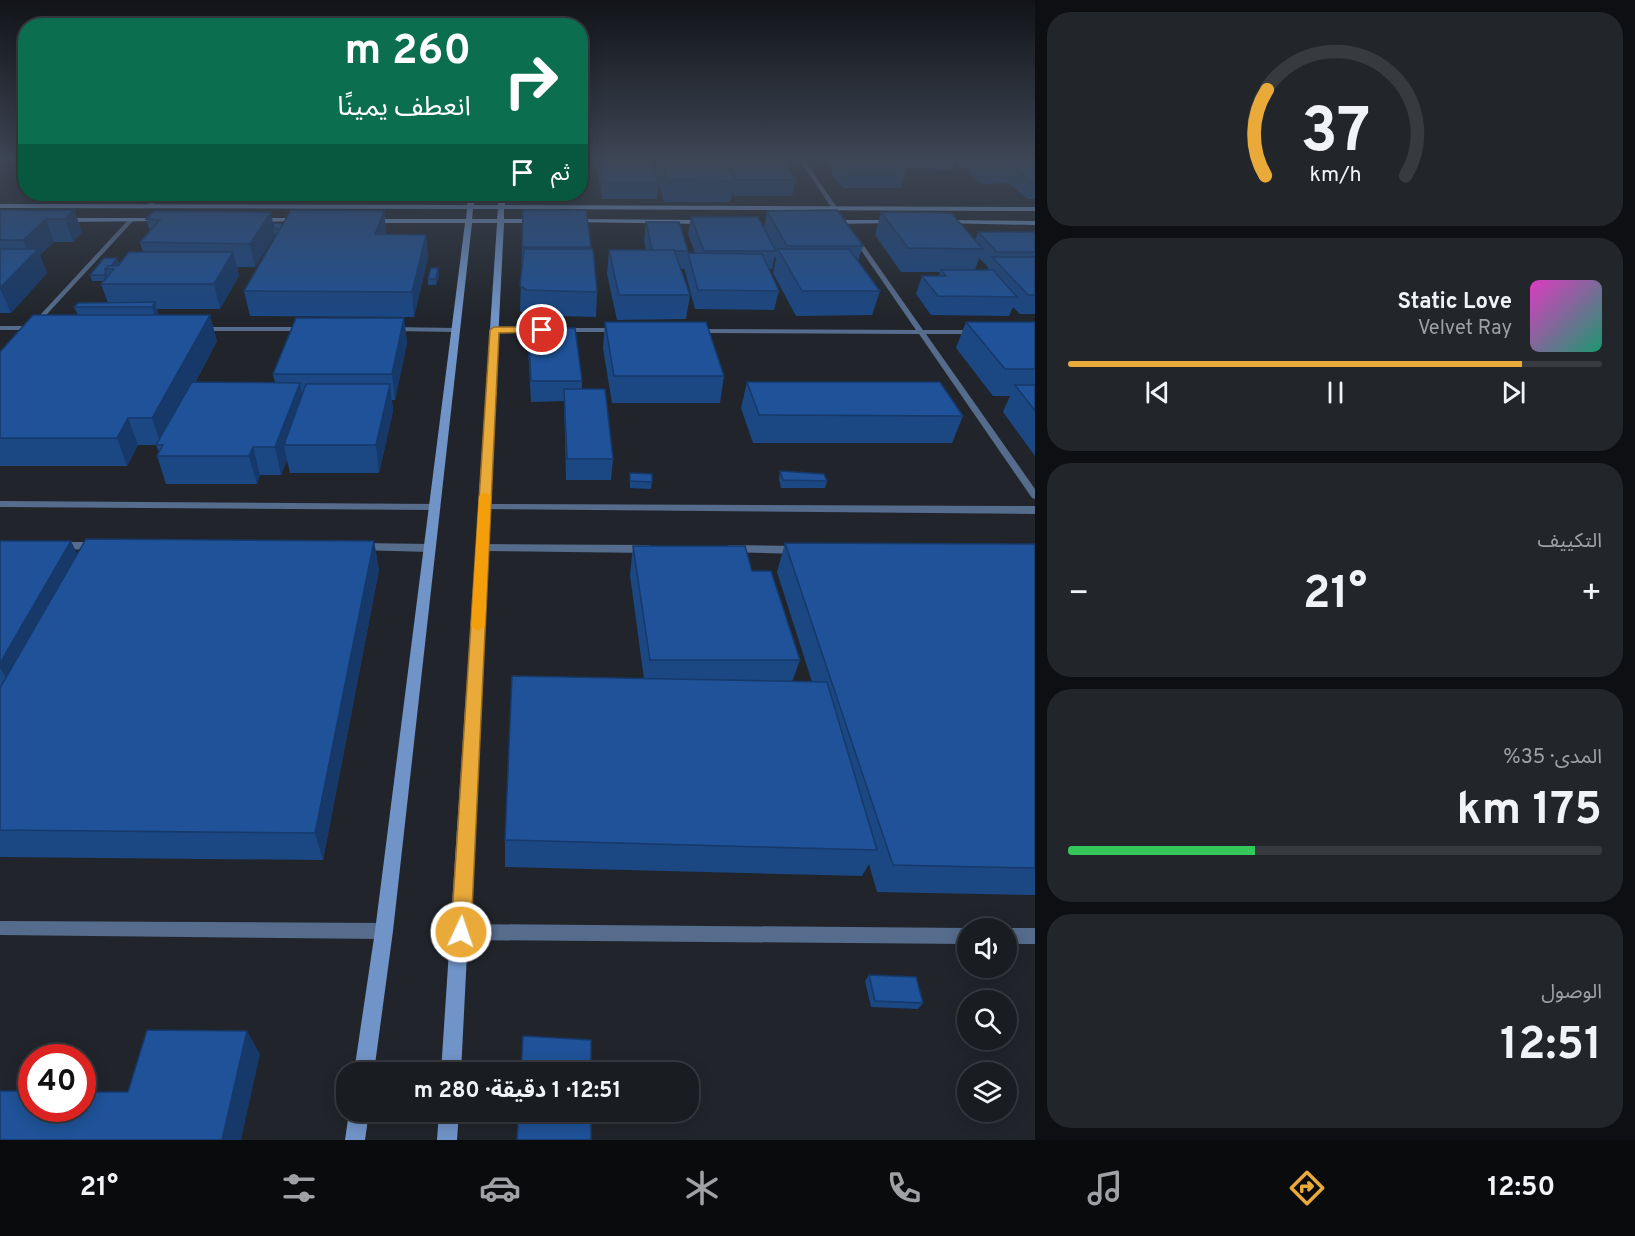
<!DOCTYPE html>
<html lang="ar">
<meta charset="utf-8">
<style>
body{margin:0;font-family:Overpass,"Noto Sans Arabic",sans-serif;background:#222529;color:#f1f3f6;direction:rtl;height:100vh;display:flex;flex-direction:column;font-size:22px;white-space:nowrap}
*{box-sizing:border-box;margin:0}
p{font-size:20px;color:#9fa1a5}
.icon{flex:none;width:33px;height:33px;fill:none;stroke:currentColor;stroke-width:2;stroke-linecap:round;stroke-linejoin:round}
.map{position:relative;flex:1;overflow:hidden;direction:ltr}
.details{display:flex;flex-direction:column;gap:12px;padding:12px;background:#0e0f12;width:600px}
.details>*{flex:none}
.hud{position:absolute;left:18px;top:18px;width:570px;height:183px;border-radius:24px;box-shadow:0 3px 15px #0003,0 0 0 2px #373a3e;direction:rtl;background:#0b6e4f;color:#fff;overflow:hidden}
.fabs{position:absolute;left:957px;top:918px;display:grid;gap:12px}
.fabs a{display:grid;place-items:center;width:60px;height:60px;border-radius:50%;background:#191c20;box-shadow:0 3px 15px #0003,0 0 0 2px #373a3e;font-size:30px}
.speed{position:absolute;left:18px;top:1044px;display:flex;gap:12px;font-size:30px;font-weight:700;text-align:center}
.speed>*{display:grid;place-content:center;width:78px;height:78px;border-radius:50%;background:#191c20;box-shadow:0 3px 15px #0003,0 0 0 2px #373a3e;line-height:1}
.speed .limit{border:9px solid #d22;background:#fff;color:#111}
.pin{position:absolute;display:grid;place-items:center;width:51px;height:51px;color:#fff;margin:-26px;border:3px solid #fff;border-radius:50%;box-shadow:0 2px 6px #0007}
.me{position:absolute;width:66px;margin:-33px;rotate:3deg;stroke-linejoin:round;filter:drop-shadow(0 0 4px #0008)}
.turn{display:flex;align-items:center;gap:21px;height:126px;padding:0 18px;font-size:27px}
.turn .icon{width:78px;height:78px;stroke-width:2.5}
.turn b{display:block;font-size:42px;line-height:51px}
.then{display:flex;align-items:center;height:57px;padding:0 18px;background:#0003;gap:12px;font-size:22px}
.big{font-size:45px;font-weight:700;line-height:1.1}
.details .tile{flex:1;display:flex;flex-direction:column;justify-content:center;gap:9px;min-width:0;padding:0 21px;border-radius:24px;background:#222529}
.details .dial{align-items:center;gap:0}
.dial svg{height:156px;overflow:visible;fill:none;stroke:#373a3e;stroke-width:7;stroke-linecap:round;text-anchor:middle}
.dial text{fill:#f1f3f6;stroke:none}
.song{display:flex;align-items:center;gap:18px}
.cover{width:72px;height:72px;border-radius:9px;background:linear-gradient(135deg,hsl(310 70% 55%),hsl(160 70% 35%))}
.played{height:6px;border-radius:3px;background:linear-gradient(90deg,#eaaa39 85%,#373a3e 85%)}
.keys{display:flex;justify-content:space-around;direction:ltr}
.heat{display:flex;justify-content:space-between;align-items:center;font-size:33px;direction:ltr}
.charge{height:9px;border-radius:4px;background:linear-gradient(90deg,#34c759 35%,#373a3e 0)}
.trip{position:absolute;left:336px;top:1062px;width:363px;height:60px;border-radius:24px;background:#191c20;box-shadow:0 3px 15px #0003,0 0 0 2px #373a3e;font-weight:700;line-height:60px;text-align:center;direction:rtl}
.tabs{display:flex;height:96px;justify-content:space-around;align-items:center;background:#0a0b0d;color:#9fa1a5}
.tabs .icon{width:42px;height:42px}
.tabs .on{color:#eaaa39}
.tabs b{font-size:27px;color:#f1f3f6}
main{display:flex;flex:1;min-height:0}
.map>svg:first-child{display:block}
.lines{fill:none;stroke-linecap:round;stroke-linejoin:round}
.lane{fill:#566c8c;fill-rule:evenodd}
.street{fill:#566c8c;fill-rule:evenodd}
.secondary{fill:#7194c8;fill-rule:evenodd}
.wall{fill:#1b4783;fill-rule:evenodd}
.shaded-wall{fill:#16396a}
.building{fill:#1f5298;stroke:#16396a;stroke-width:1.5}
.route{fill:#eaaa39;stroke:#986e25;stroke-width:1.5}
.slow{fill:#f59e0b}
</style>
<main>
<section class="details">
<div class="tile dial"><svg viewBox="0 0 100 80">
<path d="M14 69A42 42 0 1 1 86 69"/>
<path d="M14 69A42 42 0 0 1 15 25" stroke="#eaaa39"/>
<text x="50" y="56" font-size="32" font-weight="700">37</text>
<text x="50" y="72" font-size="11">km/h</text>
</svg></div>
<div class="tile">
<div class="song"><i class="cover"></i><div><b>Static Love</b><p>Velvet Ray</p></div></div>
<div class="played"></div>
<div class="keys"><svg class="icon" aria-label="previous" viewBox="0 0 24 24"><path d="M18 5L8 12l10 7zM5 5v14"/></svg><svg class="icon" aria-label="pause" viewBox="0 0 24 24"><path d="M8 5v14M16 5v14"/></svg><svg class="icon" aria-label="next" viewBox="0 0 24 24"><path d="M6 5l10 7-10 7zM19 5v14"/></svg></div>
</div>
<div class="tile"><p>التكييف</p>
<div class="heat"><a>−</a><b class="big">21°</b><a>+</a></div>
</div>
<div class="tile"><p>المدى · 35%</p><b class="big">175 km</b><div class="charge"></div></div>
<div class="tile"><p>الوصول</p><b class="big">12:51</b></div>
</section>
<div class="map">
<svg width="1035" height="1140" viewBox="0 0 1035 1140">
<rect width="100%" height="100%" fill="#21252b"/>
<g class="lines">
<path class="lane" d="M 798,158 L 803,158 L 838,209 L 837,210 L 833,210 Z
M 157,194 L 163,194 L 151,207 L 147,207 L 147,205 Z
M 129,219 L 134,220 L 36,326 L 40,328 L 39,330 L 0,330 L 0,326 L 30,326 Z
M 855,235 L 857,236 L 923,330 L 975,330 L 979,332 L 975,334 L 926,334 L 1035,489 L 1035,499 L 1032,498 L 919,334 L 696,333 L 692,331 L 696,329 L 916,330 L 852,237 Z
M 198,327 L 306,327 L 310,329 L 306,331 L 198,331 Z
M 390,327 L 456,328 L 460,330 L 456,332 L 393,331 L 389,329 Z
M 491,328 L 543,328 L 547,330 L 543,332 L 494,332 L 490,330 Z
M 558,328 L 618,328 L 622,330 L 618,332 L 561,332 L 557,330 Z
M 0,921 L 384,923 L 389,926 L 392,931 L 389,936 L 384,939 L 0,935 Z
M 461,924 L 968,928 L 968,944 L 461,940 L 456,937 L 453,932 L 456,927 Z
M 1006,928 L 1035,928 L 1035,944 L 1006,944 Z"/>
<path class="street" d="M 0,501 L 435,504 L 441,507 L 435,510 L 0,507 Z
M 485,504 L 1035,506 L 1035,514 L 481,509 L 479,507 L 481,505 Z
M 58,542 L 98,542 L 104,546 L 98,550 L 54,549 L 52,546 Z
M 361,543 L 430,544 L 436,548 L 430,552 L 357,550 L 355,547 Z
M 482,544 L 649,545 L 655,549 L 649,553 L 478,551 L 476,548 Z
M 730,545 L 799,546 L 805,550 L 799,554 L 726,552 L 724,549 L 726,546 Z"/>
<path class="secondary" d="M 469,194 L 475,194 L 474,205 L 498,205 L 499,194 L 505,194 L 505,205 L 1035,207 L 1035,211 L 504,209 L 504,219 L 539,219 L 542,221 L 539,223 L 504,223 L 461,1072 L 441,1072 L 497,223 L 472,223 L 393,931 L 374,1072 L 354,1072 L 375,931 L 465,223 L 370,223 L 367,221 L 370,219 L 466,219 L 467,209 L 0,208 L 0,204 L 467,205 ZM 473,209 L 498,209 L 497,219 L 472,219 Z
M 161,218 L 164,220 L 163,221 L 61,222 L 58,220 L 61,218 Z
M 299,218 L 302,220 L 301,221 L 256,222 L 253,220 L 256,218 Z
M 571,219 L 707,220 L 710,222 L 707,224 L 569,222 L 569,220 Z
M 893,220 L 896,222 L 895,223 L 829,224 L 826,222 L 829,220 Z
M 943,220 L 1035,221 L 1035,225 L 941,223 L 940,222 Z
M 349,1112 L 369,1112 L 365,1140 L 345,1140 Z
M 439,1112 L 459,1112 L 457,1140 L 437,1140 Z"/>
</g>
<path class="wall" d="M 580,158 L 586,175 L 585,192 L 580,192 Z
M 592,158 L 651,158 L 655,170 L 656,158 L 789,158 L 787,167 L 796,180 L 792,196 L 735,196 L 732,191 L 730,202 L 664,202 L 659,184 L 657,199 L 602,199 L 597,169 L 594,169 Z
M 824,158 L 1030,158 L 1035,162 L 1035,199 L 1027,199 L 1009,183 L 981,184 L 970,174 L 972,169 L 963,169 L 955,162 L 952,170 L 903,169 L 906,172 L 901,188 L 843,188 L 831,173 L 832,168 Z
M 54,194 L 73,194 L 75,197 L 71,202 L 53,202 L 51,196 Z
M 172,194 L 240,194 L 238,197 L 173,197 Z
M 245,194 L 273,194 L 270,198 L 246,198 Z
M 293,194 L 305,194 L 306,198 L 304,201 L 293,201 L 292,195 Z
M 313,194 L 332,194 L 331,195 L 313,195 Z
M 349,194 L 368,194 L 366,196 L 349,196 Z
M 370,194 L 382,194 L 382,195 L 381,199 L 371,199 Z
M 0,210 L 74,210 L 82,232 L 73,242 L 54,242 L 40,255 L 47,273 L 11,313 L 0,313 Z
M 384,211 L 386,234 L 426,235 L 428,258 L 414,317 L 250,316 L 244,291 L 276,235 L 275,235 L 255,267 L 237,267 L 239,276 L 220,309 L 157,309 L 158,315 L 217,341 L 195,383 L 275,383 L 273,374 L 404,318 L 407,343 L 395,400 L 392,400 L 393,411 L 379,473 L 290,473 L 287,460 L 281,475 L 260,475 L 257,484 L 166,484 L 157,456 L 159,452 L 156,445 L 138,445 L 127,466 L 0,466 L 0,352 L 78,315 L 74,307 L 108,303 L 101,284 L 104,281 L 92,281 L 90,275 L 117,258 L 119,264 L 143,252 L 140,242 L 150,231 L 146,219 L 283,224 Z
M 767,211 L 863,246 L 858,261 L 880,291 L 872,315 L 796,316 L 773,273 L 776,258 L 775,256 L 772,269 L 769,269 L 779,291 L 774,310 L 695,309 L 685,271 L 685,269 L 681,269 L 690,295 L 686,319 L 617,320 L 607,274 L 609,250 L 646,250 L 644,240 L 646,222 L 688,251 L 688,253 L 695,253 L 688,234 L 691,217 L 764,228 Z
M 881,212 L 975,240 L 978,232 L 1035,232 L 1035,314 L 1020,314 L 1013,307 L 1009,316 L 931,315 L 916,294 L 922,276 L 939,276 L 940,272 L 901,272 L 875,235 ZM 979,258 L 988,267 L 987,270 L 975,270 Z
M 522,247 L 591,247 L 597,292 L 596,317 L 527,315 L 520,311 Z
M 439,275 L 436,285 L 428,285 L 428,279 Z
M 605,322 L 724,376 L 720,403 L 612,403 L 603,348 Z
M 966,322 L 1035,322 L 1035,456 L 1003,412 L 1010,396 L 993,396 L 956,348 Z
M 528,328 L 582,381 L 582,389 L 613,459 L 611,480 L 566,480 L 564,401 L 531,402 L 528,348 Z
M 747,382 L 963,416 L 952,443 L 753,443 L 741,408 Z
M 780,471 L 827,481 L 825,488 L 781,488 L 779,479 Z
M 630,473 L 652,482 L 651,489 L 630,488 Z
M 0,541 L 77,554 L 374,541 L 379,570 L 323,860 L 0,857 Z
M 785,543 L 1035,544 L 1035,895 L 877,892 L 869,864 L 862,876 L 505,867 L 505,840 L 644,679 L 630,575 L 633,546 L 752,571 L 800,660 L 792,682 L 812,682 L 777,572 Z
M 869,975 L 923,1003 L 918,1009 L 871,1007 L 865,981 Z"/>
<path class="shaded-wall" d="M 71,194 L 73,194 L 75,197 L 71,202 L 69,196 Z
M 74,210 L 82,232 L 73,242 L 65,219 Z
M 384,211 L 386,233 L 378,257 L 375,234 Z
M 271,212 L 275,235 L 255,267 L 250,244 Z
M 46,219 L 54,242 L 40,255 L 47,273 L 11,313 L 0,288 L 30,257 L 23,240 Z
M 426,235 L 428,258 L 414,317 L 412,292 Z
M 233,252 L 239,276 L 220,309 L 214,284 Z
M 117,258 L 119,264 L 114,269 L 108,269 Z
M 438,268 L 439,275 L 436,285 L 436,279 Z
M 106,272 L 108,278 L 106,281 L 104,275 Z
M 155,302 L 158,315 L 156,319 L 152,307 Z
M 210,315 L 217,341 L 161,445 L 152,418 Z
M 404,318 L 407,343 L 395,400 L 392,374 Z
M 300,383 L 305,410 L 284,445 L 287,460 L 281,475 L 275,447 Z
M 390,384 L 393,411 L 379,473 L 376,445 Z
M 128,418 L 138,445 L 127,466 L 117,438 Z
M 253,447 L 260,475 L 257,484 L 249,456 Z
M 71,541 L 85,570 L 17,695 L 0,668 L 0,663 Z
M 374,541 L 379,570 L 323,860 L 315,833 Z
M 247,1031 L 260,1054 L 241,1140 L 222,1140 Z"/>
<path class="building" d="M 580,158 L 584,158 L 586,175 L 580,175 Z
M 598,158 L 651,158 L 659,183 L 603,183 Z
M 660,158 L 723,158 L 734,181 L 667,180 Z
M 727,158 L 782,158 L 796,180 L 737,180 Z
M 836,158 L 893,158 L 906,172 L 847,172 Z
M 976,158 L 1030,158 L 1035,162 L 1035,183 L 1033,183 L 1015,168 L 987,168 Z
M 54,194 L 71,194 L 69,196 L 51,196 Z
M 293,194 L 304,194 L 303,195 L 292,195 Z
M 0,210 L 74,210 L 65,219 L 46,219 L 23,240 L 0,240 Z
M 291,210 L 384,211 L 375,234 L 426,235 L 412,292 L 244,291 Z
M 523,210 L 586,210 L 591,247 L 522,247 Z
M 837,210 L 863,246 L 787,246 L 767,211 Z
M 154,211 L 271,212 L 250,244 L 140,242 L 160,220 L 146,219 Z
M 881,212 L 951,213 L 983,249 L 908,248 Z
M 691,217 L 758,217 L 776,251 L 704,251 Z
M 646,222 L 679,222 L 688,251 L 674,251 L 674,250 L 652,250 Z
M 273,223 L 283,224 L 280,229 L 274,229 Z
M 978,232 L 1035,232 L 1035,252 L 997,252 Z
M 0,249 L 38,249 L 0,288 Z
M 524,249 L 593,249 L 597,292 L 527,290 L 520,286 Z
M 778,249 L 849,249 L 880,291 L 802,291 Z
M 609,250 L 674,250 L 690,295 L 619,295 Z
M 129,252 L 233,252 L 214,284 L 101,284 L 114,269 L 105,269 L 108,266 L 118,266 Z
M 688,253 L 762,254 L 779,291 L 698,290 Z
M 992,257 L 1035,257 L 1035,295 L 1028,295 Z
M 104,258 L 117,258 L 111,266 L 108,266 L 105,269 L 106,272 L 104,275 L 90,275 Z
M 431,268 L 438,268 L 436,279 L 428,279 Z
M 941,270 L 993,270 L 1017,297 L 938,296 L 922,276 L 946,276 Z
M 155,302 L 152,307 L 74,307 L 78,303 Z
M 33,315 L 210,315 L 152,418 L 128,418 L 117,438 L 0,438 L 0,352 Z
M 296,318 L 404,318 L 392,374 L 273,374 Z
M 605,322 L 706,322 L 724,376 L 614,376 Z
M 966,322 L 1035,322 L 1035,369 L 1005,369 Z
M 528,328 L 575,328 L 582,381 L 531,381 Z
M 192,382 L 300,383 L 275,447 L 253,447 L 249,456 L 157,456 L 163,445 L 156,445 Z
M 747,382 L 940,382 L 963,416 L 759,415 Z
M 306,384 L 390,384 L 376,445 L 284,445 Z
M 1015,385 L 1035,385 L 1035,411 Z
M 564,389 L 605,389 L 613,459 L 567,459 Z
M 780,471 L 824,474 L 827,481 L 783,480 Z
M 630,473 L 652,474 L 652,482 L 630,481 Z
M 86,539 L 374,541 L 315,833 L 0,830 L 0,688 Z
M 0,541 L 71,541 L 0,663 Z
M 785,543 L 1035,544 L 1035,868 L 893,865 Z
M 633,546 L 745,546 L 752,571 L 771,571 L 800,660 L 650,660 Z
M 512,676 L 827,682 L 877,850 L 505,840 Z
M 869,975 L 916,977 L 923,1003 L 875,1001 Z
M 147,1030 L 247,1031 L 222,1140 L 0,1140 L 0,1091 L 32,1091 L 32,1108 L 82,1108 L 82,1092 L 128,1092 Z
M 523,1036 L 591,1040 L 591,1072 L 521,1072 Z
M 519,1112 L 591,1112 L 591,1140 L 517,1140 Z"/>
<linearGradient id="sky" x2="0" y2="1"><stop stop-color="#121418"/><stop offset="0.5" stop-color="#3d4655"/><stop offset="1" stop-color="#3d4655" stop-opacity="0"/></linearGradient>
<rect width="1035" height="318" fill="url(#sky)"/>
<path class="route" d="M 542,327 L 547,330 L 545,332 L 499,333 L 471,932 L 468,939 L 461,942 L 454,939 L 451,932 L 490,330 L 494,327 Z"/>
<path class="slow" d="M 485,492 L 491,496 L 485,626 L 478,631 L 471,626 L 479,496 Z"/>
</svg>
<div class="fabs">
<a><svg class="icon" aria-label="sound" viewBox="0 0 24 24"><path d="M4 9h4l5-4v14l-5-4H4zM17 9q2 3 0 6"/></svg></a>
<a><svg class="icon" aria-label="search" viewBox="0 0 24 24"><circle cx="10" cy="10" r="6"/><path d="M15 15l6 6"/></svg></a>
<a><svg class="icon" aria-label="layers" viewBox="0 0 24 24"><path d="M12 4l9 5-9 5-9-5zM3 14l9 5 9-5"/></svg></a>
</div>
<div class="speed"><div class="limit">40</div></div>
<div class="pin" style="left:542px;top:330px;background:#d93025"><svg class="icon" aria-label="arrive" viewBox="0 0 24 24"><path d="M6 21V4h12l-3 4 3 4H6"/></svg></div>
<svg class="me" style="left:461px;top:932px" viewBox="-20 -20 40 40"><circle r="17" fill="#eaaa39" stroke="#fff" stroke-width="3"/><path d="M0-11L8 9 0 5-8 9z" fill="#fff"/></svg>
<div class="trip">12:51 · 1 دقيقة · 280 m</div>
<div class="hud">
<div class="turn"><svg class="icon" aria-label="right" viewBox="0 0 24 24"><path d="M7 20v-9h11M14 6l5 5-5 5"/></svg><div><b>260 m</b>انعطف يمينًا</div></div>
<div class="then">ثم<svg class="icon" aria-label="arrive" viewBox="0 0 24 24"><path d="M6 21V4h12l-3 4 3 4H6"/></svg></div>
</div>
</div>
</main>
<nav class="tabs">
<b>12:50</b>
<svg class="icon on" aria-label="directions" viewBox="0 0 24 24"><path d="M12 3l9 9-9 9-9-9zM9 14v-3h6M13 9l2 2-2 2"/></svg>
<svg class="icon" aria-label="music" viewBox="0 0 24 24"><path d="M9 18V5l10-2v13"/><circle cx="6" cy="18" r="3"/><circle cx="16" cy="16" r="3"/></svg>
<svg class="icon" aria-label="phone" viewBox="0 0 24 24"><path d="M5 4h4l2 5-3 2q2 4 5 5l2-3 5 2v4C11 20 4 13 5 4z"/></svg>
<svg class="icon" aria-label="climate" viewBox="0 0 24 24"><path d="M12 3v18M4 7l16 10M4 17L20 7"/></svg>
<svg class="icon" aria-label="car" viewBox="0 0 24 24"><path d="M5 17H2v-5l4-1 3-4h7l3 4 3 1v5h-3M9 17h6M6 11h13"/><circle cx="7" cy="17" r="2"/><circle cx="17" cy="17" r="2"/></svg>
<svg class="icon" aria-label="filters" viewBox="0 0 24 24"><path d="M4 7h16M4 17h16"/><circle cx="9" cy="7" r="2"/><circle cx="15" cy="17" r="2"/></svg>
<b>21°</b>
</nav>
